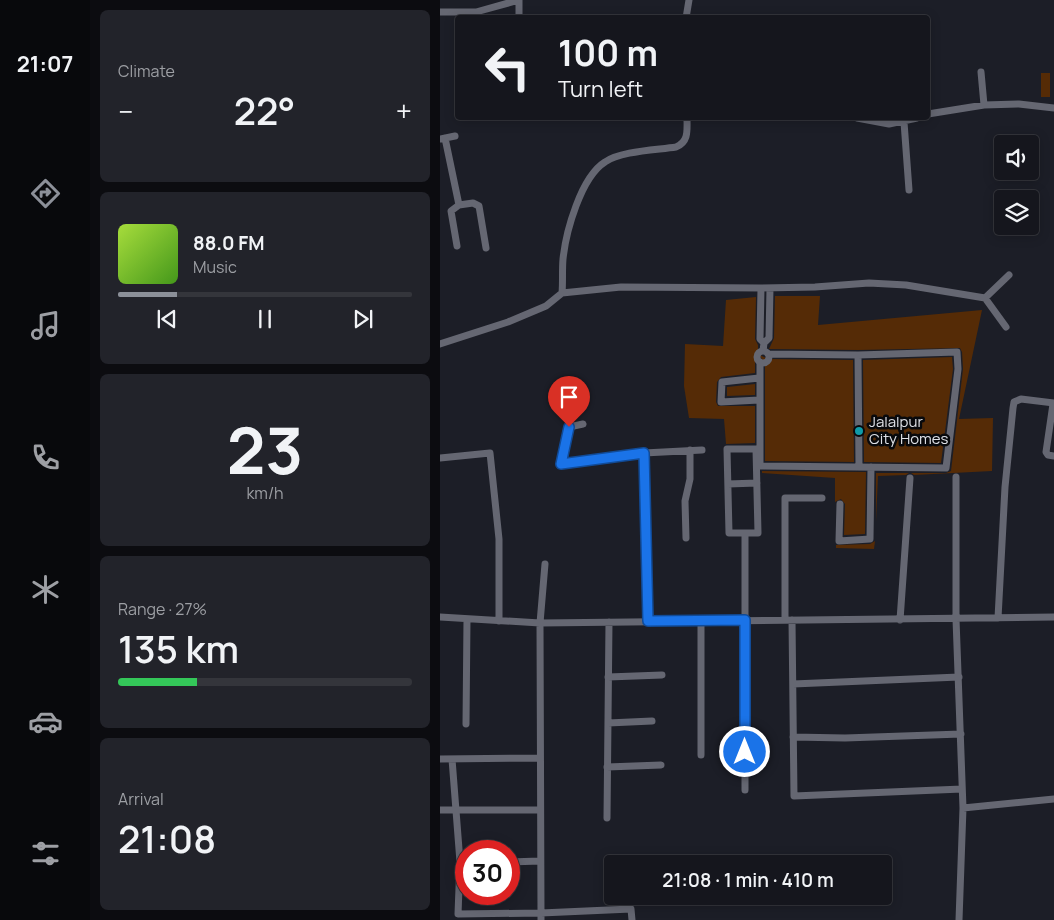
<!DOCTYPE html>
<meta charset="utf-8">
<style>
body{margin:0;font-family:Manrope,sans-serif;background:#22232a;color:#f1f3f6;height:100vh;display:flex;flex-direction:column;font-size:19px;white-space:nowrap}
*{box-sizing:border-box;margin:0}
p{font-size:16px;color:#9d9fa4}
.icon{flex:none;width:28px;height:28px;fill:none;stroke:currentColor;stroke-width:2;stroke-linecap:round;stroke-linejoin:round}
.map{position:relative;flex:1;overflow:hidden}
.details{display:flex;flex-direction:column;gap:10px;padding:10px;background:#0c0c10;width:350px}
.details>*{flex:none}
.hud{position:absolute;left:15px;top:15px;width:475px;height:105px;border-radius:5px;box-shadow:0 2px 12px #0003,0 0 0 1px #34353b;background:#15161d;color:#f1f3f6;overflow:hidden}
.buttons{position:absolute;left:554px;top:135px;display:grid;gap:10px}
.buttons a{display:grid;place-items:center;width:45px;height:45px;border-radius:5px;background:#15161d;box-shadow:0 2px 12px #0003,0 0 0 1px #34353b;font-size:25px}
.speed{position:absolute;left:15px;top:840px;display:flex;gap:10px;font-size:25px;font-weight:700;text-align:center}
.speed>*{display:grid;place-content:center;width:65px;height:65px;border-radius:50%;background:#15161d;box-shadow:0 2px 12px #0003,0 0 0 1px #34353b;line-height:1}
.speed .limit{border:8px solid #d22;background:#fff;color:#111}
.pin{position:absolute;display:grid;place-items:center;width:42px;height:42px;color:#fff;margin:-51px -21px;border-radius:50% 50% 50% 0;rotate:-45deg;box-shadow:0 0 5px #0007}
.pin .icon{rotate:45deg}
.me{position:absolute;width:55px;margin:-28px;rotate:0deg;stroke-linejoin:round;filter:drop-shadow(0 0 4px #0008)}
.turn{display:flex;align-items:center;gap:18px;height:105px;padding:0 20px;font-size:22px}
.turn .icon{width:65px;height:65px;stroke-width:2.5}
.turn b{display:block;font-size:35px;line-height:42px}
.big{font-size:38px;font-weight:600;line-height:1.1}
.details .tile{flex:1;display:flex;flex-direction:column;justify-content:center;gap:8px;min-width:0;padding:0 18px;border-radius:8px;background:#22232a}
.details .dial{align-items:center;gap:0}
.dial b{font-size:65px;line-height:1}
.song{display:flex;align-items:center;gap:15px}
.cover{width:60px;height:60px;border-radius:8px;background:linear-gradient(135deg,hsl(80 70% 55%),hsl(100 70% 35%))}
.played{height:5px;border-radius:2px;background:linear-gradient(90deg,#8c9099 20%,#34353b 20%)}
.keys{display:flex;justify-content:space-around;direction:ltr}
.heat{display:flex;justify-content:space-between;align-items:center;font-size:28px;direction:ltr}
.charge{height:8px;border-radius:4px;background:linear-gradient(90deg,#34c759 27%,#34353b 0)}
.trip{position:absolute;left:164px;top:855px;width:288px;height:50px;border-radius:5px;background:#15161d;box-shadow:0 2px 12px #0003,0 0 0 1px #34353b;font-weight:600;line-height:50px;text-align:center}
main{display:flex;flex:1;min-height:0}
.tab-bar{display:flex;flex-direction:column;width:90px;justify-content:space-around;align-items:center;background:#08090c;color:#9d9fa4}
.tab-bar .icon{width:35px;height:35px}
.tab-bar .current{color:#8c9099}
.tab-bar b{font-size:22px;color:#f1f3f6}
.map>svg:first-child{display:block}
.building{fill:#552b06}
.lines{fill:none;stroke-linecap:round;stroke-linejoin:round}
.street{stroke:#656772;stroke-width:7}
.route-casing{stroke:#114b97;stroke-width:12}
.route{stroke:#1a73e8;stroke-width:9}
.culture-dot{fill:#0f9aa8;stroke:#08090c;stroke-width:2}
.labels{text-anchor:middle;stroke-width:5;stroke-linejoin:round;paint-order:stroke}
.poi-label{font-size:15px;fill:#dee0e6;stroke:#08090c;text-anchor:start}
</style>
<main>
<nav class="tab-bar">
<b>21:07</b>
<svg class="icon current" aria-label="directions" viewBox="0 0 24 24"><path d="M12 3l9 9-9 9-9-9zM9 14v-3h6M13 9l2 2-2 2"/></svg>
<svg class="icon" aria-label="music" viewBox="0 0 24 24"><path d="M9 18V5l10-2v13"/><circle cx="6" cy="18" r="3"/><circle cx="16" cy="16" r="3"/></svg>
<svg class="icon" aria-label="phone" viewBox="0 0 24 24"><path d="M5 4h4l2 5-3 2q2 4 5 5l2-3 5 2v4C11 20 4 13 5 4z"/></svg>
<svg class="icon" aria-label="climate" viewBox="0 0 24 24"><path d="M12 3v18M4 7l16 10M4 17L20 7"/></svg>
<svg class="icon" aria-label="car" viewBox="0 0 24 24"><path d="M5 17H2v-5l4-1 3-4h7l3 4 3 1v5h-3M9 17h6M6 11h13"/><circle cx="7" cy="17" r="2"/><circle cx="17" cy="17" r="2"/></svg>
<svg class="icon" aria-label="filters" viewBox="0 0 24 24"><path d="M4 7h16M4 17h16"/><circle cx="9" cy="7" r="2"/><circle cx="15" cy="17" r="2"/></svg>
</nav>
<section class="details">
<div class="tile"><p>Climate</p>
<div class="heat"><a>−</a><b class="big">22°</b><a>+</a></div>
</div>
<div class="tile">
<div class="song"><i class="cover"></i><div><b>88.0 FM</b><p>Music</p></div></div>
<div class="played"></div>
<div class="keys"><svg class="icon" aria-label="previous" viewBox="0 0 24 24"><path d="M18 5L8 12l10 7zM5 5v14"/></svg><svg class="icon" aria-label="pause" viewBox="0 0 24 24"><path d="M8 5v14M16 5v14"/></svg><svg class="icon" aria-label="next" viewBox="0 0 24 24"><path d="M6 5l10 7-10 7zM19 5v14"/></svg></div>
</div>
<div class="tile dial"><b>23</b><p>km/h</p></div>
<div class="tile"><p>Range · 27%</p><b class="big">135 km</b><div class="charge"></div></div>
<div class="tile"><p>Arrival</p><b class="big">21:08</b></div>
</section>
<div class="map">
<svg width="614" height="920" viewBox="0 0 614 920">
<rect width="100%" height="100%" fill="#1c1e27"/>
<path class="building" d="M 601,73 L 610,73 L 610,97 L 601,97 Z
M 335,296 L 380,296 L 378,325 L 542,310 L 519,419 L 553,418 L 552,471 L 474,475 L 471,473 L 506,473 L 511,471 L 523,369 L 522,352 L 520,348 L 418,350 L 329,349 L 334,338 Z
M 316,297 L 315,339 L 318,345 L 318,353 L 320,355 L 328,359 L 413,360 L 414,462 L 325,461 L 325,362 L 320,357 L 315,360 L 315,373 L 281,377 L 277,382 L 276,402 L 278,406 L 315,406 L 315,443 L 286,444 L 284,419 L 249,418 L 244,386 L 245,344 L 283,346 L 286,300 Z
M 512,357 L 513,369 L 501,463 L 424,462 L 423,360 Z
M 315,384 L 315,395 L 287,396 L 287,387 Z
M 322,471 L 426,472 L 425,534 L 404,535 L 405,504 L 401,499 L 395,502 L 395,478 L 322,473 Z
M 436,473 L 469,473 L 466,475 L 438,476 L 436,522 Z
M 435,541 L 434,549 L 396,548 L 396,545 L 430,544 Z"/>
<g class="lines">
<path class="street" d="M 0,12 L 36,12 L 79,0 L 79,18
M 246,18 L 249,0
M 541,72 L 544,105
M 488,114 L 544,105 L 579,104 L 614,108
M 417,118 L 449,124 L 477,118
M 464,122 L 469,190
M 5,138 L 19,205 L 33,203 L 39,206 L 46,248
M 0,139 L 15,136
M 17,246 L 11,211 L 19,205
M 321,288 L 320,339 L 324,343 L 323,351
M 122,293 C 123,282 122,270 123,259 C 126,231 141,177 165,162 C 180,151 217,150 236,147 C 249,142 247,130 247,118
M 545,298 L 569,275
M 324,343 L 329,338 L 330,288
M 0,344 L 68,322 L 106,306 L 122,293 L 181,287 L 321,288 L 375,287 L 429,283 L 466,285 L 545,298 L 566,327
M317 357a6 6 0 1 1 12 0a6 6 0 1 1-12 0Z
M 418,355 L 419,467
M 320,362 L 320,466 L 506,468 L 518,369 L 517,352 L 418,355 L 328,354
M 319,400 L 281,402 L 282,382 L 319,378
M 613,404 L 606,452 L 608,455 L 614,456
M 143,424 L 129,427 L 121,463 L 204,453 L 262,450
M 287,449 L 316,449 L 318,533 L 289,533 Z
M 204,453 L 208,621
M 0,458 L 50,453 L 59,539 L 59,621
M 516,477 L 516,619 L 523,808 L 614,799
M 288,484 L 317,483
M 400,504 L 399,541 L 430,539 L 431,467
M 246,538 L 245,501 L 250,479 L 250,450
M 105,564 L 100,623 L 101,913 L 191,909 L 192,920
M 0,617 L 100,623 L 614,617
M 558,618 L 565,487 L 573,408 L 574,402 L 581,399 L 614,403
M 345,620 L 345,498 L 382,498
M 352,620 L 354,796 L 522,789
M 460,620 L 470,478
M 261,621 L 261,755
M 168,677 L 222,675
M 353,684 L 519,677
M 168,723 L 212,721
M 26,724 L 27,619
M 353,737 L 405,738 L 521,734
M 0,759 L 100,758
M 12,759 L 20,862 L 18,914 L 101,913 L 101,920
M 167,767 L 221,765
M 305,790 L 305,533
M 0,810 L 100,810
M 167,818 L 169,622
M 69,862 L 100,861
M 519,920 L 523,808"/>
</g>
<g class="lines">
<g class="route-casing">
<path id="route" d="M 129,427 L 121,464 L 204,453 L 208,621 L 305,620 L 305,752"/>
</g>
<use href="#route" class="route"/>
</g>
<circle class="culture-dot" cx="419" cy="431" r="5"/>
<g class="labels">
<g class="poi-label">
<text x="429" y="427">Jalalpur<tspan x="429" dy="17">City Homes</tspan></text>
</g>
</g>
</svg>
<div class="buttons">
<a><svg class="icon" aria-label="sound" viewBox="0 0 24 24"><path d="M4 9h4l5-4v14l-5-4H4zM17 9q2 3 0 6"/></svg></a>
<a><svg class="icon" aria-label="layers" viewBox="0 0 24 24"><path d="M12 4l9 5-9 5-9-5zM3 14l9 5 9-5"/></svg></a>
</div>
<div class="speed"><div class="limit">30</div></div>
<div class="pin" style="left:129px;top:427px;background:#d93025"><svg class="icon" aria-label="arrive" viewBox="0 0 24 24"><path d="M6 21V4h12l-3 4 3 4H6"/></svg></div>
<svg class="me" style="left:305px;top:752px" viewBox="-20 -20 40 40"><circle r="17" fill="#1a73e8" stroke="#fff" stroke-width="3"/><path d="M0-11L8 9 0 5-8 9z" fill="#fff"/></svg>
<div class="trip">21:08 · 1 min · 410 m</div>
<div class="hud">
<div class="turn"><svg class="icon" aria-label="left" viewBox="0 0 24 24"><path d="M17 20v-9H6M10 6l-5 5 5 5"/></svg><div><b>100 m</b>Turn left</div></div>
</div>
</div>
</main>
